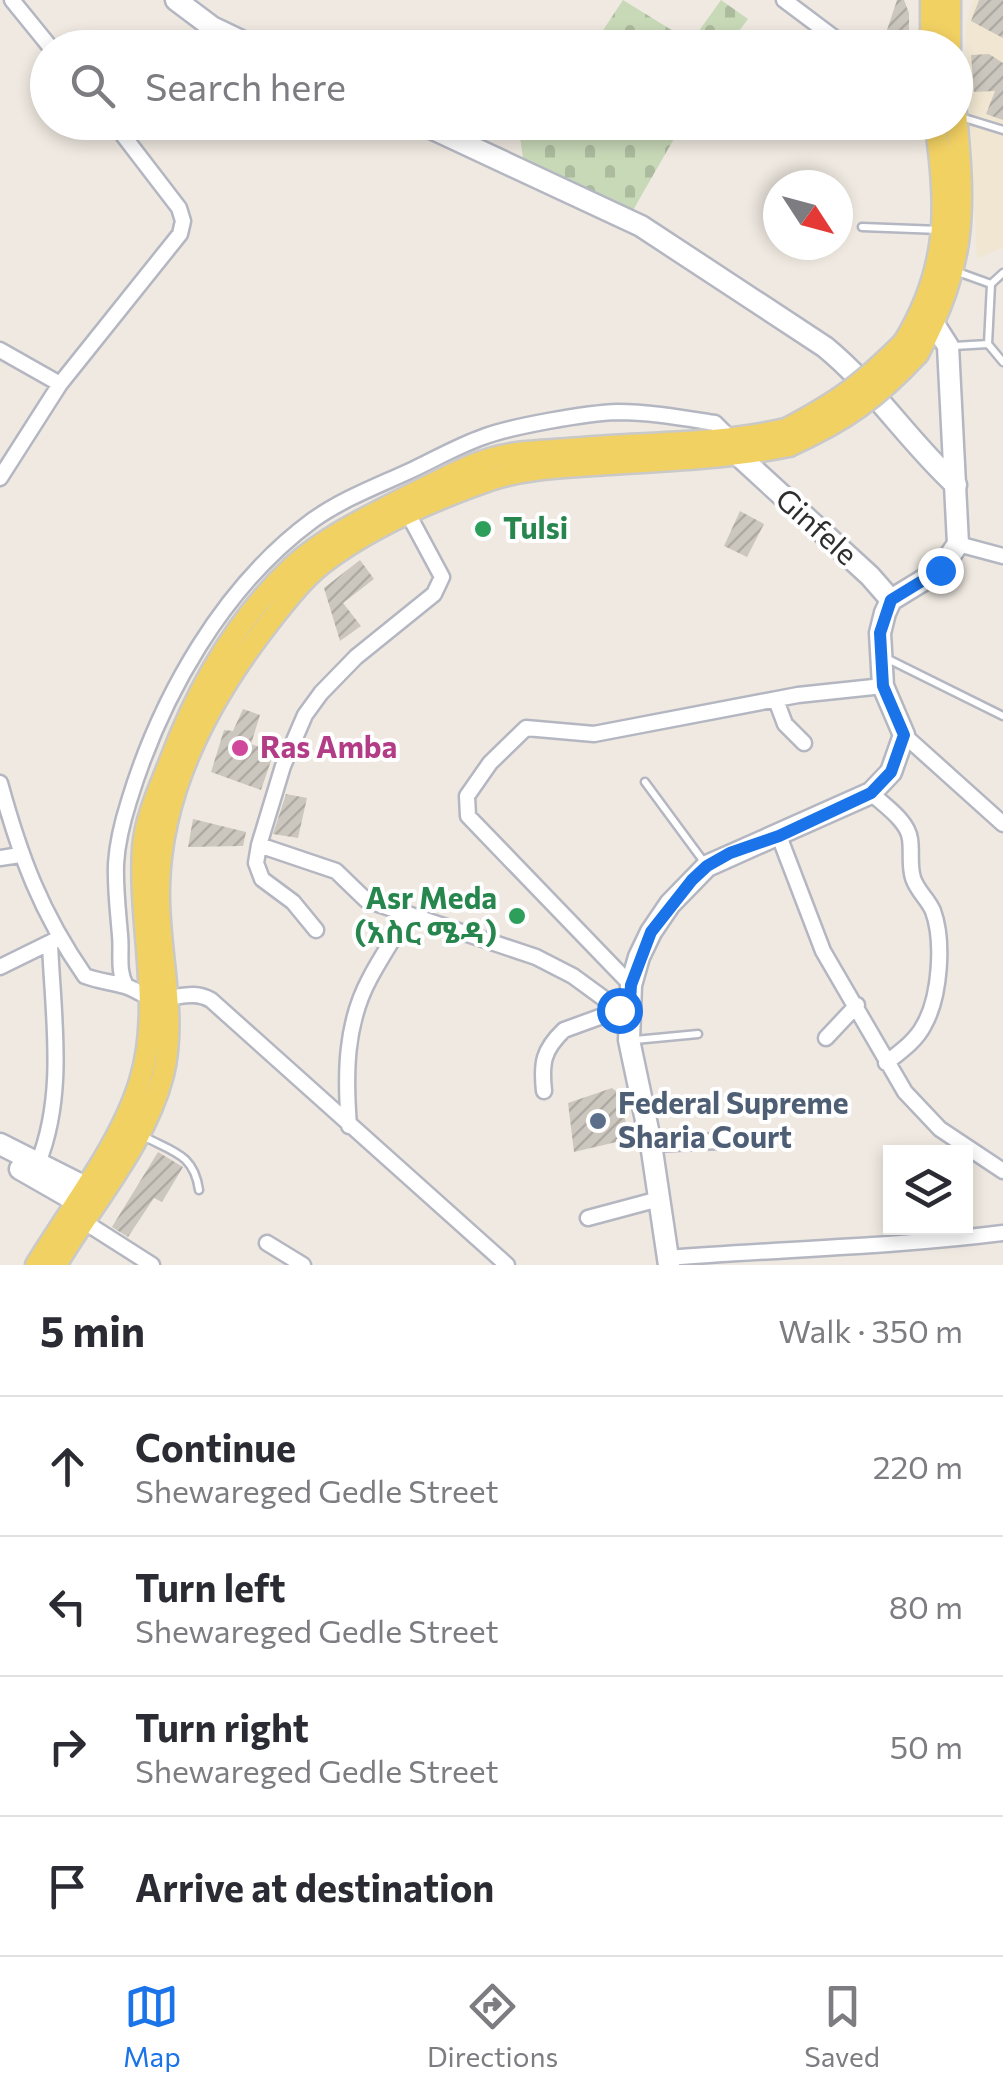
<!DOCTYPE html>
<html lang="en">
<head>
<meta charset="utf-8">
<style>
  body { margin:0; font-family:Commissioner,"Noto Sans Ethiopic",sans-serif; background:#f7f7f7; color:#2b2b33 }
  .controls { position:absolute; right:30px; bottom:30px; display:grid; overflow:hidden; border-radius:0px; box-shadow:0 5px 15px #0003 }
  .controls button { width:90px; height:90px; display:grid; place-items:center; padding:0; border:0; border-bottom:2px solid #e1e1e2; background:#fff; color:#2b2b33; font:50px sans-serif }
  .compass { position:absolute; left:763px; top:170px; width:90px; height:90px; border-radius:50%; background:#fff; box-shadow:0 5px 15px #0003; rotate:126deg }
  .stop { position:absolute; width:30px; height:30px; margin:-22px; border:8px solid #1a73e8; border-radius:50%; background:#fff }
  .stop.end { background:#1a73e8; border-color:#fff; box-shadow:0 2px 10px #0008 }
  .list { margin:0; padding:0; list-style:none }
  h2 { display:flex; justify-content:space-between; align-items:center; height:130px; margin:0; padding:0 40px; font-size:42px }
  h2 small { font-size:32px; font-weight:400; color:#7c7c81 }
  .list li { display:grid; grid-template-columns:65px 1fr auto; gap:30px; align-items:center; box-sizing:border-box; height:140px; padding:0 40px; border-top:2px solid #e1e1e2 }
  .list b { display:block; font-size:38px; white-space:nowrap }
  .list p { margin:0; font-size:32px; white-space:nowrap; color:#7c7c81 }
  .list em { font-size:32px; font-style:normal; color:#7c7c81 }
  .icon { flex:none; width:55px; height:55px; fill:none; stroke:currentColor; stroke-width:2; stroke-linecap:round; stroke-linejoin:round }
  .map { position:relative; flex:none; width:1003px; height:1265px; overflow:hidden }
  .search { position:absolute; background:#fff; box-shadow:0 5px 15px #0003; left:30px; right:30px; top:30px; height:110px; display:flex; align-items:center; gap:25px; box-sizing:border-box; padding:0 35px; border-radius:55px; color:#7c7c81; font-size:38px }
  .sheet { height:690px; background:#fff }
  nav { display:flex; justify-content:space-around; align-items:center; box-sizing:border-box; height:140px; border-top:2px solid #e1e1e2; background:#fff; font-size:28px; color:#7c7c81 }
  nav a { display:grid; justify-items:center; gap:5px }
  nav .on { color:#1a73e8 }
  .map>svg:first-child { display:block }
  .education { fill:#f0e6d1 }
  .cemetery { fill:url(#cemetery-stones) }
  .building { fill:url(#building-hatch) }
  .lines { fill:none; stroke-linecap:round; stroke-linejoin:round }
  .lane-casing { stroke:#b4b7c1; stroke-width:11 }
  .street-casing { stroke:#b4b7c1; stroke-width:19 }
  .secondary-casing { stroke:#b4b7c1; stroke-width:25 }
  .primary-casing { stroke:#c9c9c9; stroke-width:25 }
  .lane { stroke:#fff; stroke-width:6 }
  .street { stroke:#fff; stroke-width:14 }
  .secondary { stroke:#fff; stroke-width:20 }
  .primary { stroke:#f2d163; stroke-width:20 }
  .primary-bridge-casing { stroke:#c9c9c9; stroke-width:25; stroke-linecap:butt }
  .primary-bridge { stroke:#f2d163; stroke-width:20 }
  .route { stroke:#1a73e8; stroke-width:12 }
  .leisure-dot { fill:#2e9e5b; stroke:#fff; stroke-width:4 }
  .hotel-dot { fill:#d1479c; stroke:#fff; stroke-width:4 }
  .service-dot { fill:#5c6f8a; stroke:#fff; stroke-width:4 }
  .labels { text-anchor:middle; stroke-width:8; stroke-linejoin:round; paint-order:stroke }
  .street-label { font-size:30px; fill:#2e2e2e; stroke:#fff }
  .leisure-label { font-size:30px; font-weight:bold; fill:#27864d; stroke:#fff; text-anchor:start }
  .hotel-label { font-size:30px; font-weight:bold; fill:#b23c85; stroke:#fff; text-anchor:start }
  .service-label { font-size:30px; font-weight:bold; fill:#4e5e75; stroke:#fff; text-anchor:start }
</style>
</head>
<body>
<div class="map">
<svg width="1003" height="1265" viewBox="0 0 1003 1265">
  <defs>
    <pattern id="cemetery-stones" width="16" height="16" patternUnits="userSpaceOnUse" patternTransform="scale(2.5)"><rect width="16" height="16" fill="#c8d9b8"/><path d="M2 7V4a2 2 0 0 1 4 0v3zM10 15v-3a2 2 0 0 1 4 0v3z" fill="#acbb9e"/></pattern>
    <pattern id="building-hatch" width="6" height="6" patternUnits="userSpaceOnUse" patternTransform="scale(2.5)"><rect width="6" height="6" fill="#cbc7bf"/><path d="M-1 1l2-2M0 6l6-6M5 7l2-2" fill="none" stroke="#afaba4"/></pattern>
  </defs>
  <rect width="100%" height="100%" fill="#efe9e1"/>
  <path class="education" d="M973 0H1003V247L977 259 966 27Z"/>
  <path class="cemetery" d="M623 0 691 42 721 0 748 19 727 47H592Z
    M518 123H683L632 212 523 158Z"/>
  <path class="building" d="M897 0H904L909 13V48H881Z
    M979 0H1003V38L971 21Z
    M989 54 1003 63V120L986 114 995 91 974 92 971 55Z
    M740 511 764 524 747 557 724 546Z
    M360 560 374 579 343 603 361 626 340 641 324 588Z
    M243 709 260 715 251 744 274 752 261 790 211 772 224 730 233 731Z
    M286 794 307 798 298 838 273 834Z
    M193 819 246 832 243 846 188 847Z
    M612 1088 620 1094 629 1139 574 1152 568 1103Z
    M158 1152 183 1167 162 1202 154 1198 128 1237 112 1227Z"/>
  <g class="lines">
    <defs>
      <path id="lane" d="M961 117 1003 130
        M862 227 940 230
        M955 271 991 284
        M1003 273 991 284 988 344 1003 362
        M954 346 988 344
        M888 659 1003 716
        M645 782 704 862
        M635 1040 698 1034
        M143 1136C173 1152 194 1154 199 1190"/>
      <path id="street" d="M12 0 51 48
        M784 0 848 48
        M0 350 60 384
        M0 478 60 384 180 234 183 221 179 208 113 122
        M958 544 1003 556
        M776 700 785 724 804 743
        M904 735 1003 824
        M0 783C20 856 41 913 85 976 98 981 111 982 125 986 136 989 143 997 155 998 175 1000 192 989 211 1000L507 1265
        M871 793C884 805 908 821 910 839 912 853 909 865 913 878 917 891 928 899 933 911 944 941 940 997 924 1025 916 1041 900 1052 886 1063
        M779 836 823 951 905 1092 940 1129 1003 1171
        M259 845 336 871 366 900 536 957 573 976 629 1017
        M0 858 20 855
        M316 930 293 902 262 879 256 863 259 845 283 766 305 715 321 693 356 657 434 594 442 577 406 510
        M0 967 53 941
        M631 985 468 816 467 796 490 763 526 728 594 734 798 695 883 686
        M126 986C117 970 122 953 120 935 115 877 111 858 129 801 161 696 223 586 313 520 344 498 380 485 414 469 437 458 460 445 483 437 512 426 587 413 618 412 650 412 683 418 715 423L731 439
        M826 1038 857 1005
        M544 1091C541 1063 543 1050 564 1030L619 1010
        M349 1126C345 1075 345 1024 370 978 381 957 395 937 406 916
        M651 1144 742 1140
        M38 1163C66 1094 53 1017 50 944
        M588 1218 659 1199
        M83 1221 152 1265
        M267 1243 303 1265
        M668 1258C780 1249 892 1247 1003 1233"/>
      <path id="secondary" d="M176 0 212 27 256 48
        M418 122 641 226 825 347C874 387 909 442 956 485
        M733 444 739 456 870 576 891 600
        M0 1144 99 1194
        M20 1169 90 1209
        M669 1265 651 1144 629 1040 631 985 639 957 651 932 670 904 707 866 871 793 891 772 904 735 883 686 880 633 885 613 891 600 940 570 958 544 948 346 934 324"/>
      <path id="primary" d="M950 0V48
        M931 48V0
        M904 342C949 268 948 206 935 122
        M918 354C967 262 965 214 956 113
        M36 1265C70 1209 121 1144 140 1081 163 1006 138 925 143 848 145 819 159 789 170 761 197 689 237 618 294 565 325 537 367 517 404 498 433 484 461 467 493 458 517 451 544 451 568 449 641 442 715 445 786 429
        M56 1265C92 1204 145 1145 163 1075 178 1013 157 949 159 887 161 788 212 695 271 620 287 600 302 580 322 564 370 527 433 500 490 480 529 467 569 467 609 464 670 460 730 458 789 446"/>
    </defs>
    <use href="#lane" class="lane-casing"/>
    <use href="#street" class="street-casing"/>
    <use href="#secondary" class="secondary-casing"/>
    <use href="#primary" class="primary-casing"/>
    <use href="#lane" class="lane"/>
    <use href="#street" class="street"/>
    <use href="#secondary" class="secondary"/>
    <use href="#primary" class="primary"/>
    <defs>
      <path id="primary-bridge" d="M786 429C839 401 862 384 904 342
        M789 446C845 421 877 398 918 354"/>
    </defs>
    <use href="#primary-bridge" class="primary-bridge-casing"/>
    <use href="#primary-bridge" class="primary-bridge"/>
  </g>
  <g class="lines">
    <path class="route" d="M619 1010 629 1017 631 985 651 932 692 880 707 866 730 853 779 836 871 793 891 772 904 735 883 686 880 633 891 600 940 570"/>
  </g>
  <g class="leisure-dot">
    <circle cx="483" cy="529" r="10"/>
    <circle cx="517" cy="916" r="10"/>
  </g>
  <circle class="hotel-dot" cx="240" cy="748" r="10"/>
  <circle class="service-dot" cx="598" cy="1121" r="10"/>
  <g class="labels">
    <g class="street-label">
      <text transform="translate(816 527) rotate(42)" y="10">Ginfele</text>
    </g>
    <g class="leisure-label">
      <text x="503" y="539">Tulsi</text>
      <text x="497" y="909" text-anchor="end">Asr Meda<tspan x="497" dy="34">(አስር ሜዳ)</tspan></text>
    </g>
    <g class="hotel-label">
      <text x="260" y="758">Ras Amba</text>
    </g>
    <g class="service-label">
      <text x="618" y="1114">Federal Supreme<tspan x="618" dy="34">Sharia Court</tspan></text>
    </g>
  </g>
</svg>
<div class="controls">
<button><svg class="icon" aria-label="layers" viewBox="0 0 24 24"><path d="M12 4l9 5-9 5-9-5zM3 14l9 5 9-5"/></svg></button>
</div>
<svg class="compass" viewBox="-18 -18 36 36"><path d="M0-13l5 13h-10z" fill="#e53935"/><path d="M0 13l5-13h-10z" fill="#7c7c81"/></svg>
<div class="stop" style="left:619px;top:1010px"></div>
<div class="stop end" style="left:940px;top:570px"></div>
<div class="search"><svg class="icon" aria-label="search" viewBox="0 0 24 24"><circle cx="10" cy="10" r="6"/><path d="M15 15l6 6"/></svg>Search here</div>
</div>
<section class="sheet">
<h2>5 min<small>Walk · 350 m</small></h2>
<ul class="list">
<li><svg class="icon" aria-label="ahead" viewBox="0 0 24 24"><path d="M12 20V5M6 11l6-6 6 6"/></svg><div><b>Continue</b><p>Shewareged Gedle Street</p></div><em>220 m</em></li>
<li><svg class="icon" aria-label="left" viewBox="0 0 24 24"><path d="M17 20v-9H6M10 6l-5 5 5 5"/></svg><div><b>Turn left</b><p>Shewareged Gedle Street</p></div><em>80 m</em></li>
<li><svg class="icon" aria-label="right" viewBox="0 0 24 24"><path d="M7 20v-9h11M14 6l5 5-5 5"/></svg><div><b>Turn right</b><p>Shewareged Gedle Street</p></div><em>50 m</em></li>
<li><svg class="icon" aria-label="arrive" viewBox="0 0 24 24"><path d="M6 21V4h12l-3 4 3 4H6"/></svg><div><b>Arrive at destination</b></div></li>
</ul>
</section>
<nav>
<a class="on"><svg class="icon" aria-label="map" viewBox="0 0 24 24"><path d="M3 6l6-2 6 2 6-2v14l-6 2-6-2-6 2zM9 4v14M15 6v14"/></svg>Map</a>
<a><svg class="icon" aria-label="directions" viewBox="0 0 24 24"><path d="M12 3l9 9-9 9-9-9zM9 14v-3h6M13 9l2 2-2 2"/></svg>Directions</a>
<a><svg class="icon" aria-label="saved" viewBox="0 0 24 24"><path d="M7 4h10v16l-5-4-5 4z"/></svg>Saved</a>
</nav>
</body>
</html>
